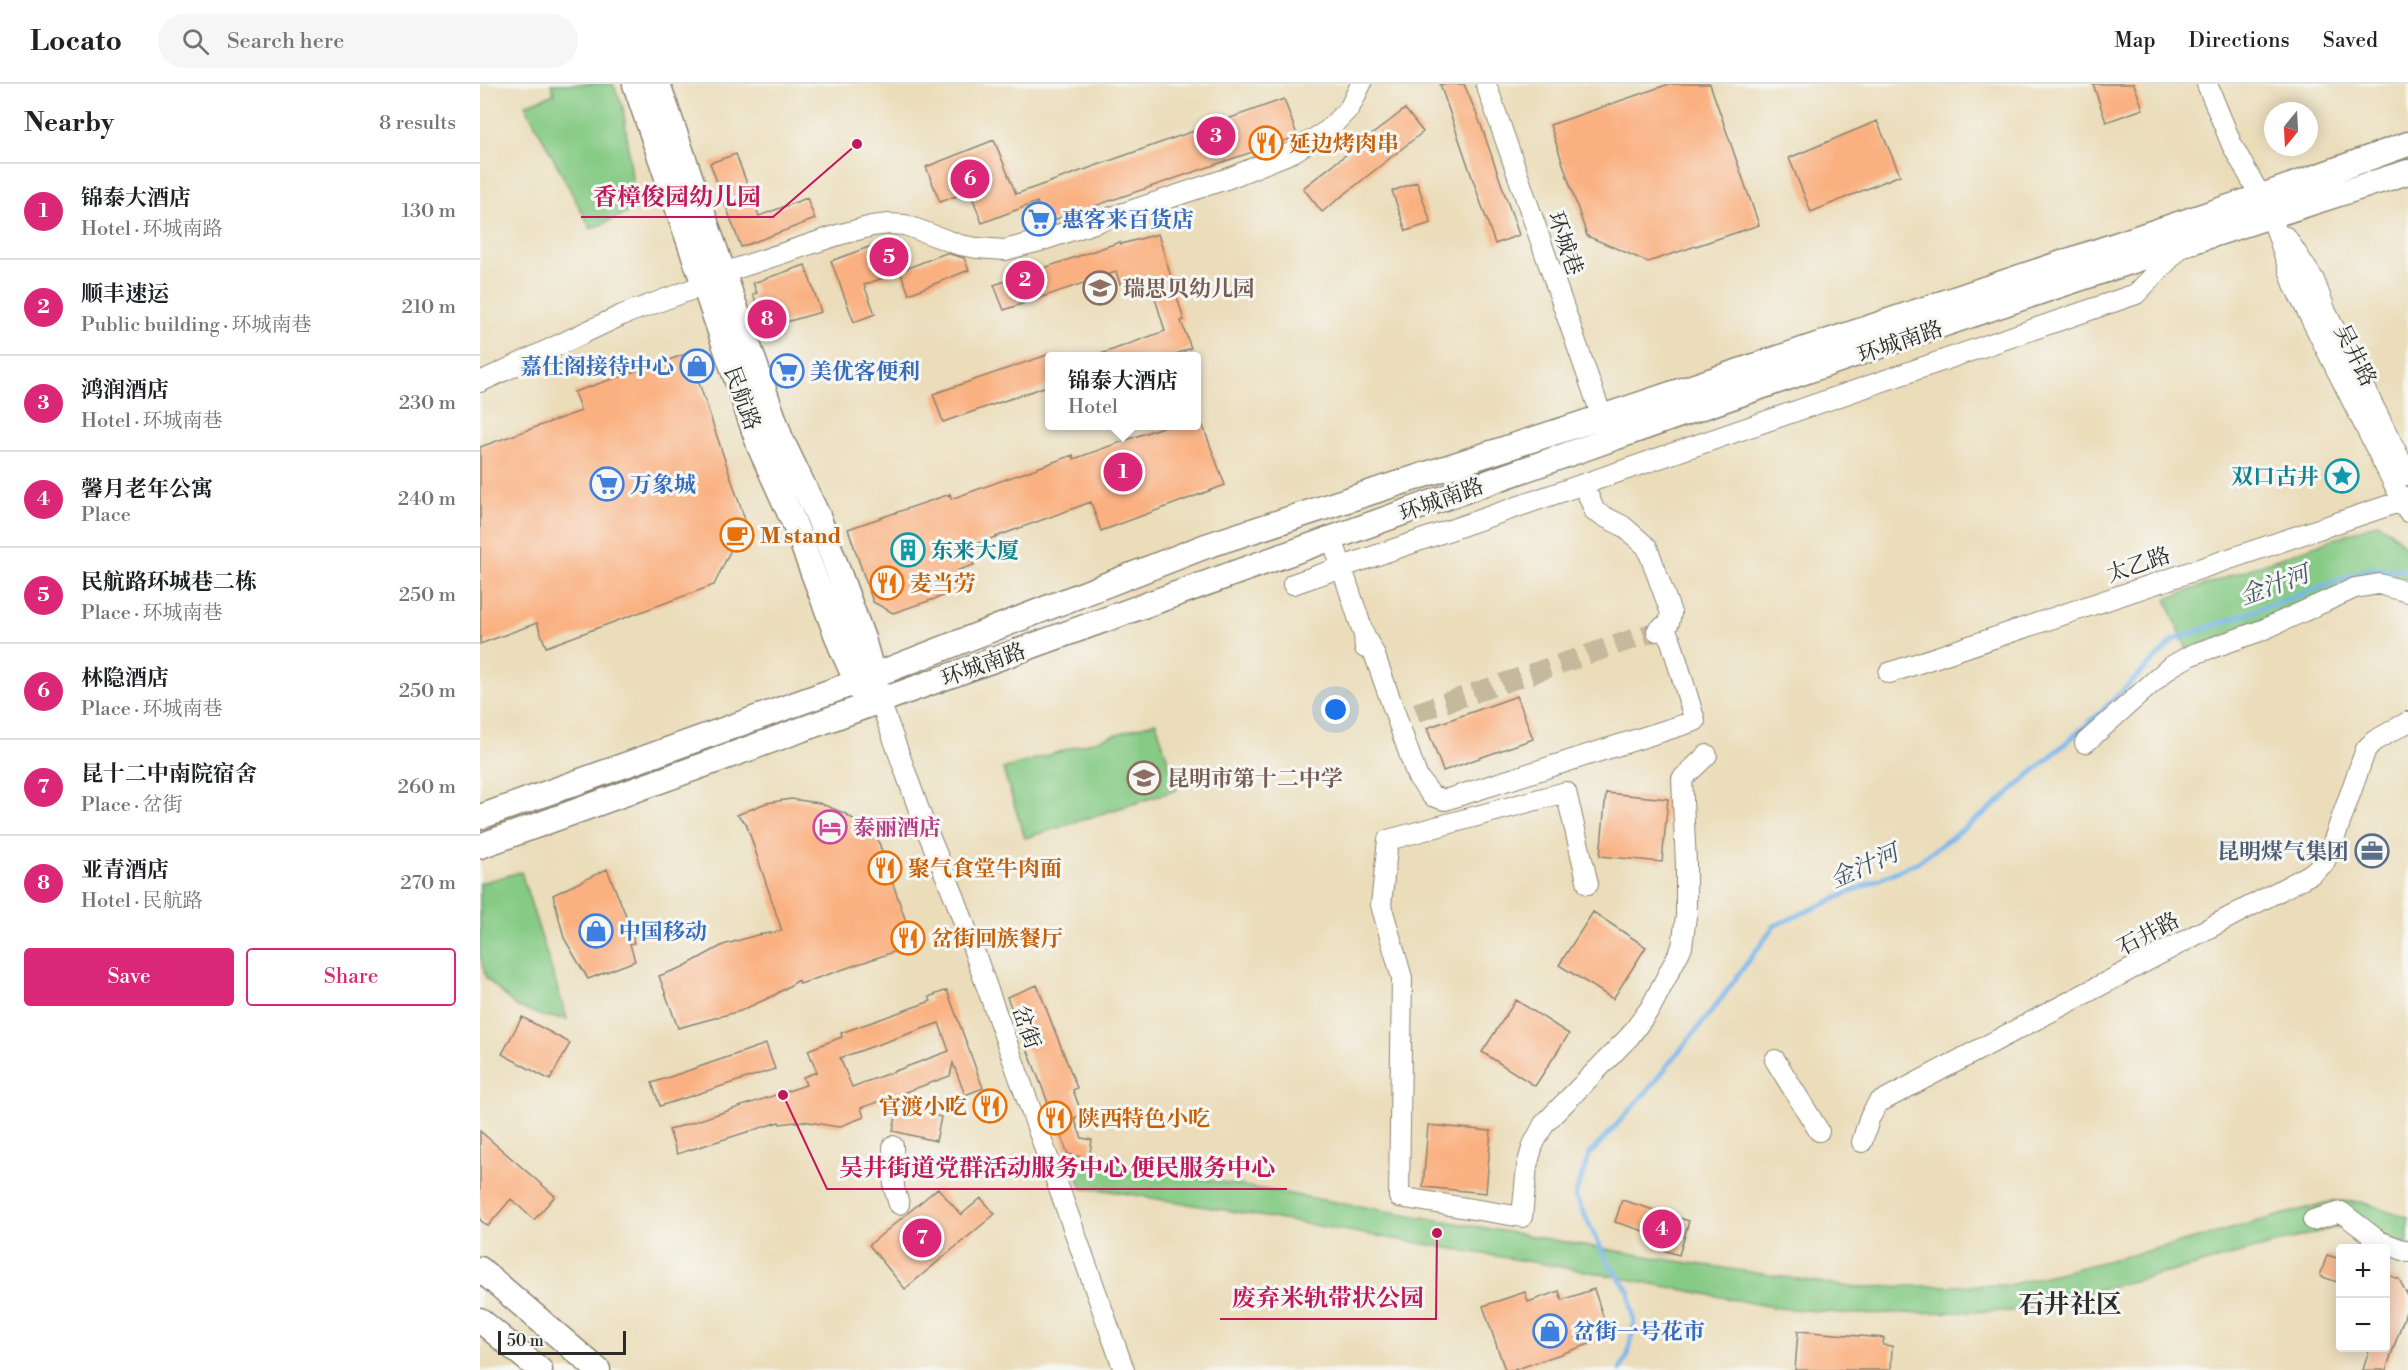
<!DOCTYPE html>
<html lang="en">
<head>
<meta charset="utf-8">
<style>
  body { margin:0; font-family:"Libre Bodoni","Noto Serif SC",serif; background:#f6f6f6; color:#202124 }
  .controls { position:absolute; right:18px; bottom:18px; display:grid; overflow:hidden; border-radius:6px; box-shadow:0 3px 15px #0003 }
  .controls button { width:54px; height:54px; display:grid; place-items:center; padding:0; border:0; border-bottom:2px solid #e0e0e0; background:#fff; color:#202124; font:30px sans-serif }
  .compass { position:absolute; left:1784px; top:18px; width:54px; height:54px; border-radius:50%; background:#fff; box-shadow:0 3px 15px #0003; rotate:198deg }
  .scale { position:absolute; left:18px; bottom:15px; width:128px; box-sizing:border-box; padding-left:6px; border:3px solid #2b2b2b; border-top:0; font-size:16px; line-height:21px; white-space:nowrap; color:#2b2b2b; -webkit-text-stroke:4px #f6f6f2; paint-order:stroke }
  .you { position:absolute; left:856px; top:626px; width:21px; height:21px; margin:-15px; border:4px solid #fff; border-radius:50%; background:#1a73e8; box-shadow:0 0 0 9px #1a73e833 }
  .badge { display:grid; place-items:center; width:39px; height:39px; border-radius:50%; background:#db2777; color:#fff; font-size:20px; font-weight:700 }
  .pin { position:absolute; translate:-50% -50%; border:3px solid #fff; box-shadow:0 2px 6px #0006 }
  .popup { position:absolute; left:565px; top:268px; width:156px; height:78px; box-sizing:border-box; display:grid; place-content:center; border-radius:6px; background:#fff; filter:drop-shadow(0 2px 4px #0005); font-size:20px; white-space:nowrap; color:#757577 }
  .popup b { font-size:22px; color:#202124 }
  .popup::after { content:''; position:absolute; left:50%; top:100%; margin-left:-12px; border:12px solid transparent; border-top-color:#fff }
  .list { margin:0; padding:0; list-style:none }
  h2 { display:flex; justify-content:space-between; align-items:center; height:78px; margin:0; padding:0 24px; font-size:26px }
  h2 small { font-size:20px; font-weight:400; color:#757577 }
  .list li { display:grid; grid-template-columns:39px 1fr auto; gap:18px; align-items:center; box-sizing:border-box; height:96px; padding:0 24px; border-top:2px solid #e0e0e0 }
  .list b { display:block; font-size:22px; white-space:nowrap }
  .list p { margin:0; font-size:20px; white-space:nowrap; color:#757577 }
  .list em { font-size:20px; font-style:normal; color:#757577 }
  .actions { display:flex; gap:12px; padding:18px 24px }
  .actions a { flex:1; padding:14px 0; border:2px solid #db2777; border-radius:6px; text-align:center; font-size:21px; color:#db2777 }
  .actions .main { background:#db2777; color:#fff }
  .icon { flex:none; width:33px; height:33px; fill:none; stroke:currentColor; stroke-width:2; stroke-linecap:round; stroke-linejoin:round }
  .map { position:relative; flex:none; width:1928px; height:1286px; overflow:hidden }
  header { display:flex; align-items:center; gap:36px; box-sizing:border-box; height:84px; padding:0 30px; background:#fff; border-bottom:2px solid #e0e0e0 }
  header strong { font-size:28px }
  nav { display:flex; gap:33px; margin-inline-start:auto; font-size:21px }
  .search { width:420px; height:54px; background:#f6f6f6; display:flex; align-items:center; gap:15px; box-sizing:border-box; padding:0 21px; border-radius:33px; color:#757577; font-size:22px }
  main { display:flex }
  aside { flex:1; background:#fff }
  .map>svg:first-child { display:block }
  .green { fill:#86cb85; stroke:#587b58; stroke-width:1.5 }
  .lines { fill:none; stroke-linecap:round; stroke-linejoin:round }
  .stream { stroke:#78b6eb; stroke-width:5 }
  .building { fill:#fab080; fill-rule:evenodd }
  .minor-tunnel { stroke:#c5b99d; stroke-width:20; stroke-dasharray:20 10; stroke-linecap:butt }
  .minor-casing { stroke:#8b8472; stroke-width:22 }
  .major-casing { stroke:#8b8472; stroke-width:27 }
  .minor { stroke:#fff; stroke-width:20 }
  .major { stroke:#fff; stroke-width:24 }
  .labels { text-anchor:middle; stroke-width:6; stroke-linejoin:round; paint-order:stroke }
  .food-label { font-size:22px; font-weight:bold; fill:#c56008; stroke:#f6f6f2; text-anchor:start }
  .shop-label { font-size:22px; font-weight:bold; fill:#366cbe; stroke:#f6f6f2; text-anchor:start }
  .street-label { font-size:22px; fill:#2b2b2b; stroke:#f6f6f2 }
  .education-label { font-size:22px; font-weight:bold; fill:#785e54; stroke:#f6f6f2; text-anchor:start }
  .culture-label { font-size:22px; font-weight:bold; fill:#0d838f; stroke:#f6f6f2; text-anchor:end }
  .hotel-label { font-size:22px; font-weight:bold; fill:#b23c85; stroke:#f6f6f2; text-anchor:start }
  .service-label { font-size:22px; font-weight:bold; fill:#4e5e75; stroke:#f6f6f2; text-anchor:end }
  .water-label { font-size:24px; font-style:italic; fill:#425565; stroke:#f6f6f2 }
  .quarter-label { font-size:26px; font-weight:bold; fill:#2b2b2b; stroke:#f6f6f2 }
  .leader { fill:none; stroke:#c2185b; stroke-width:2 }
  .callout-dot { fill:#c2185b; stroke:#f6f6f2; stroke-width:2 }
  .callout-label { font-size:24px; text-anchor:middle; font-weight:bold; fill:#c2185b; stroke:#f6f6f2; stroke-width:6; stroke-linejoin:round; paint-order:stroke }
</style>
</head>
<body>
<header>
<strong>Locato</strong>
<div class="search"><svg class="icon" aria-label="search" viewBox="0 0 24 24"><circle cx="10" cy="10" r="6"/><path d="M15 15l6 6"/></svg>Search here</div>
<nav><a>Map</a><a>Directions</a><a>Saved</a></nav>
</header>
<main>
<aside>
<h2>Nearby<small>8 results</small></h2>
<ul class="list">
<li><span class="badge">1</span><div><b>锦泰大酒店</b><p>Hotel · 环城南路</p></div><em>130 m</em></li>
<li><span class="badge">2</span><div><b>顺丰速运</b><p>Public building · 环城南巷</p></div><em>210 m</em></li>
<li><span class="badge">3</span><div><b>鸿润酒店</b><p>Hotel · 环城南巷</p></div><em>230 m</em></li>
<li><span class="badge">4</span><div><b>馨月老年公寓</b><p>Place</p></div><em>240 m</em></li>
<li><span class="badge">5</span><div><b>民航路环城巷二栋</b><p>Place · 环城南巷</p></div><em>250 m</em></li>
<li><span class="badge">6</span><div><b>林隐酒店</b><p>Place · 环城南巷</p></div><em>250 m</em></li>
<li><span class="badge">7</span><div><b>昆十二中南院宿舍</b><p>Place · 岔街</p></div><em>260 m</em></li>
<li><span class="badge">8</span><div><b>亚青酒店</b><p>Hotel · 民航路</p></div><em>270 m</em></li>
</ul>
<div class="actions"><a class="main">Save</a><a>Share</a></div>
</aside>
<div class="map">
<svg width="1928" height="1286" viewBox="0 0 1928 1286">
  <rect width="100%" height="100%" fill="#f6f6f2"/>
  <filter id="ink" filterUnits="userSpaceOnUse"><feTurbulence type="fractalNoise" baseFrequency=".0167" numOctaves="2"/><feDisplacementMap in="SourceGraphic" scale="12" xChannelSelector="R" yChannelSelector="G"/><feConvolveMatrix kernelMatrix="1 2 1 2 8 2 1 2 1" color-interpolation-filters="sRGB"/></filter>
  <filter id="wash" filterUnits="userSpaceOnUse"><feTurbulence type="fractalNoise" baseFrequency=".008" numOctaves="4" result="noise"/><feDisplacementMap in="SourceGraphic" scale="24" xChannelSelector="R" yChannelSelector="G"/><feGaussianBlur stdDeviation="1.35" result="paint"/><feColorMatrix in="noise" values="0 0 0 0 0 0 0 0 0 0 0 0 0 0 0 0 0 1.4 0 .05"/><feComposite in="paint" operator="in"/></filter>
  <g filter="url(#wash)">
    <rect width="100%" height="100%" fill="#ebddba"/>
    <path class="green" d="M71 0H133L143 23 156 125 111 145 45 21 74 10Z
      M1898 439C1909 446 1925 457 1928 471 1928 478 1928 488 1928 496L1890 491 1778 541 1707 565 1686 515Z
      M676 638 697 706 545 754 523 685Z
      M41 788 87 935 62 932 36 922 6 894 0 872V799Z
      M608 1075 1183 1175 1371 1203 1529 1201 1699 1159 1853 1117 1881 1118 1928 1133V1160L1877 1144 1856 1143 1706 1184 1532 1227 1372 1230 1298 1224 1111 1188 625 1106 602 1105 592 1077Z"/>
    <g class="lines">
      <path class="stream" d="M1140 1286 1148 1271 1154 1240 1149 1207 1128 1178 1095 1112 1109 1071 1167 1007 1235 923 1294 842 1438 778 1513 723 1620 629 1694 556 1890 485 1926 486"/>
    </g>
    <g id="blocks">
      <path class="building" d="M960 0H984L1001 41 1039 151 1015 160Z
        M1189 0H1230L1279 141 1168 178 1107 152 1070 41Z
        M1613 0H1654L1663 25 1626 38Z
        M804 15 817 51 810 55 565 139 557 118 502 139 490 107 460 118 446 83 514 56 536 110Z
        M925 25 943 48 842 128 823 104Z
        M1397 37 1420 91 1331 128 1309 74Z
        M256 70 279 132 327 114 335 135 261 163 230 79Z
        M937 98 951 139 926 147 912 107Z
        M678 150 704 236 701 237 711 264 689 273H618V271L685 247 668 191 640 200 636 188 524 226 514 201 640 158 641 160Z
        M413 154 426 185 384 201 395 230 374 238 351 177Z
        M466 169 484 174 489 186 429 210 420 187Z
        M325 181 341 228 285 244 273 210 277 209 273 199Z
        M209 269 265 436 234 501 66 563 57 539 0 560V363L101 327 94 308Z
        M570 270V301L463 338 453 310Z
        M685 342H723L745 401 621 447 611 418 488 463 494 481 478 486 484 505 413 529 393 518 368 445 470 410 471 415 593 371 594 375Z
        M1037 612 1053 655 963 687 947 644Z
        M1126 709 1188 715 1182 778 1120 772Z
        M311 715 339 719 364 729 381 740 398 756 434 861 320 900 319 896 293 912 260 927 198 944 179 892 203 883 243 861 277 851 302 847 266 739 257 731 286 719Z
        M127 785 149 839 154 859 150 860 155 877 108 895 84 854 73 811Z
        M1113 828 1166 863 1133 915 1079 881Z
        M557 901 597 1004 593 1006 602 1030 594 1034 602 1054 612 1056 609 1075 588 1070 527 913Z
        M467 906 503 1004 485 1011 473 979 470 992 381 1024 384 1033 358 1043 323 1037 300 1040 299 1038 197 1070 189 1046 326 1001 323 993 337 988 328 966 362 953 361 949 451 917 449 913ZM459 939 469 967 372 1003 360 974Z
        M1036 916 1089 950 1055 1002 1002 968Z
        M42 933 90 959 70 996 22 970Z
        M286 960 295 985 180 1022 172 999Z
        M418 1023 461 1033 456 1057 413 1047Z
        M948 1041 1011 1047 1006 1109 943 1103Z
        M0 1047 75 1112 54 1136 31 1115 8 1142 0 1136Z
        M458 1104 481 1131 501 1114 515 1130 425 1205 389 1161Z
        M1142 1116 1209 1137 1199 1171 1176 1164 1180 1152 1135 1138Z
        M1847 1171 1860 1175V1199L1840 1192Z
        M1905 1190 1919 1195 1928 1212V1222L1906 1286H1883L1890 1263H1905Z
        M1114 1205 1130 1253 1034 1286H1025L1003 1222 1045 1208 1048 1218 1079 1207 1082 1216Z
        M1318 1247 1404 1254 1403 1261 1412 1262 1411 1286H1315Z"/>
    </g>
  </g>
  <g filter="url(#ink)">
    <use href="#blocks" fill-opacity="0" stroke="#8b8472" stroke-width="1.5"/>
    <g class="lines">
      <path class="minor-tunnel" d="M908 638 1177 547"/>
      <defs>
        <path id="minor" d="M1006 0 1122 333
          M1727 0 1752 61 1791 131 1815 203 1928 428
          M1806 153 1834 196 1846 228 1928 391
          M243 189 358 151 392 142 409 140 425 141 480 161 497 164 525 166 560 157 749 94 813 68 848 46 870 23 881 0
          M0 298 142 231 224 201
          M1104 401 1115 428 1143 442 1167 463 1191 529 1189 539 1177 547
          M852 454 884 551 885 564
          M813 500 1656 210 1703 161
          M884 551 894 569 937 692 952 712 965 716 1215 637 1191 557 1184 544
          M1409 589 1922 417
          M400 617 443 737 475 814 644 1286
          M1605 659 1690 583 1711 571 1780 547 1875 504 1899 500 1928 508
          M1108 800 1086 708 908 756 901 821 922 894 919 1113 1042 1133 1047 1082 1053 1061 1064 1040 1150 952 1171 923 1202 863 1206 832V780L1202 695 1227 671
          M1295 976 1339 1047
          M1382 1058 1389 1035 1398 1019 1831 790 1844 779 1851 764 1886 665 1894 657 1928 638
          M413 1062 414 1104 419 1120
          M1833 1136 1861 1128 1899 1157 1928 1168"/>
        <path id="major" d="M155 0 280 364 315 441 361 563 383 612
          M178 0 301 355 338 432 383 555 397 606
          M0 733 377 598 726 462 1122 333 1782 112 1928 60
          M0 762C640 531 1279 293 1928 88
          M0 1185 118 1286
          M0 1236 60 1286"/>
      </defs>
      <use href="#minor" class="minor-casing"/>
      <use href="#major" class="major-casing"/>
      <use href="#minor" class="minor"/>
      <use href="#major" class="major"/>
    </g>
  </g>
  <defs>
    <symbol id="restaurant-ring" viewBox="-11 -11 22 22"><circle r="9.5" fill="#f6f6f2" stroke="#e8710a" stroke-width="1.5"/><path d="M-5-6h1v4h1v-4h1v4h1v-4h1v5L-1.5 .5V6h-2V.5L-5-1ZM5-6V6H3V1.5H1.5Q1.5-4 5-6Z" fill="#e8710a"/></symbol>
    <symbol id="supermarket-ring" viewBox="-11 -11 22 22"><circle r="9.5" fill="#f6f6f2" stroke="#3f7fe0" stroke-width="1.5"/><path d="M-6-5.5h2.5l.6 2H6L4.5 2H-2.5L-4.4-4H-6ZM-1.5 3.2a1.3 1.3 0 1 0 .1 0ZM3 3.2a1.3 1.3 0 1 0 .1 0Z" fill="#3f7fe0"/></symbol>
    <symbol id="school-ring" viewBox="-11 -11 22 22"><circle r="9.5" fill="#f6f6f2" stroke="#8d6e63" stroke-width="1.5"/><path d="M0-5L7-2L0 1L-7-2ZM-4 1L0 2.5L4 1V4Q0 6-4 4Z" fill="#8d6e63"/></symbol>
    <symbol id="shop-ring" viewBox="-11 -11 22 22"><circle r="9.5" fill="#f6f6f2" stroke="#3f7fe0" stroke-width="1.5"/><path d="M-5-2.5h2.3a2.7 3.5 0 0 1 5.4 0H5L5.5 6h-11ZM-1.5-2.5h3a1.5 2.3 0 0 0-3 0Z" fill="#3f7fe0"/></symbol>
    <symbol id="sight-ring" viewBox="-11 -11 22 22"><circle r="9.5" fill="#f6f6f2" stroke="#0f9aa8" stroke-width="1.5"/><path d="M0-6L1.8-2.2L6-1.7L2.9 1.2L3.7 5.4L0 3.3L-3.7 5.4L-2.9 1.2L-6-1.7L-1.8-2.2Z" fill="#0f9aa8"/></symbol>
    <symbol id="cafe-ring" viewBox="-11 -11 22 22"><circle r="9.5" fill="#f6f6f2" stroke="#e8710a" stroke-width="1.5"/><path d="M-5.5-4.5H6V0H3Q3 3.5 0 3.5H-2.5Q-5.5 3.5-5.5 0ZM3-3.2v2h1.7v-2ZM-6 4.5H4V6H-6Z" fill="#e8710a"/></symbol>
    <symbol id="building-ring" viewBox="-11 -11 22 22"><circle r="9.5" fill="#f6f6f2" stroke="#0f9aa8" stroke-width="1.5"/><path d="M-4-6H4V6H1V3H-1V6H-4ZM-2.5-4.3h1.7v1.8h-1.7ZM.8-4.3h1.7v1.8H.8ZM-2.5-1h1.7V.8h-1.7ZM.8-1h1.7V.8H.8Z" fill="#0f9aa8"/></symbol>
    <symbol id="hotel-ring" viewBox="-11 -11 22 22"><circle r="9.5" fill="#f6f6f2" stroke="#d1479c" stroke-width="1.5"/><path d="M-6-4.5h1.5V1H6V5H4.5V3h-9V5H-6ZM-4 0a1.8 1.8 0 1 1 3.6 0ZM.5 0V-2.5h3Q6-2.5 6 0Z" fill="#d1479c"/></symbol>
    <symbol id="office-ring" viewBox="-11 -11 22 22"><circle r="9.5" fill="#f6f6f2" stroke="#5c6f8a" stroke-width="1.5"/><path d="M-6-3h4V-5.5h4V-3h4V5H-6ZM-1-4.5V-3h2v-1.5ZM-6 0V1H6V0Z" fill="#5c6f8a"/></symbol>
  </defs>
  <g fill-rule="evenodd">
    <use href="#restaurant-ring" x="767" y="40" width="38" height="38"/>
    <use href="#supermarket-ring" x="540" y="116" width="38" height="38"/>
    <use href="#school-ring" x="601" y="185" width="38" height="38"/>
    <use href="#shop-ring" x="198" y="263" width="38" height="38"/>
    <use href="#supermarket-ring" x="288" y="268" width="38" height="38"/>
    <use href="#sight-ring" x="1843" y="373" width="38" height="38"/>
    <use href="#supermarket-ring" x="108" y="381" width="38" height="38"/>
    <use href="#cafe-ring" x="238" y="432" width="38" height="38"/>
    <use href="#building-ring" x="409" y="447" width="38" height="38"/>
    <use href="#restaurant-ring" x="388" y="480" width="38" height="38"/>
    <use href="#school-ring" x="645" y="675" width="38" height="38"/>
    <use href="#hotel-ring" x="331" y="724" width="38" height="38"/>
    <use href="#office-ring" x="1873" y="748" width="38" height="38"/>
    <use href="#restaurant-ring" x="386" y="765" width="38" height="38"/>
    <use href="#shop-ring" x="97" y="828" width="38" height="38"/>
    <use href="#restaurant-ring" x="409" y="835" width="38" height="38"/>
    <use href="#restaurant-ring" x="491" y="1003" width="38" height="38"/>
    <use href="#restaurant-ring" x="556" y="1015" width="38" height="38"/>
    <use href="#shop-ring" x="1051" y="1228" width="38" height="38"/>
  </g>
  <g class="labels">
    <g class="food-label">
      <text x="809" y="67">延边烤肉串</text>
      <text x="280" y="459">M stand</text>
      <text x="430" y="507">麦当劳</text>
      <text x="428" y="792">聚气食堂牛肉面</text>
      <text x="451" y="862">岔街回族餐厅</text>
      <text x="487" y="1030" text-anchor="end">官渡小吃</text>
      <text x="598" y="1042">陕西特色小吃</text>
    </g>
    <g class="shop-label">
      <text x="582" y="143">惠客来百货店</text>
      <text x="194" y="290" text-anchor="end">嘉仕阁接待中心</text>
      <text x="330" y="295">美优客便利</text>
      <text x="150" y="408">万象城</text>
      <text x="139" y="855">中国移动</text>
      <text x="1093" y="1255">岔街一号花市</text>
    </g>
    <g class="street-label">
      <text transform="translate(1086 159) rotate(71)" y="8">环城巷</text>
      <text transform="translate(1420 257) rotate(-19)" y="8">环城南路</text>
      <text transform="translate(1876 271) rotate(63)" y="8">吴井路</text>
      <text transform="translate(263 314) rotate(70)" y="8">民航路</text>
      <text transform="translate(961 415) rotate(-20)" y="8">环城南路</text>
      <text transform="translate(1658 480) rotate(-19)" y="8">太乙路</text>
      <text transform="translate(503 580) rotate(-20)" y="8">环城南路</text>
      <text transform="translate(1668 849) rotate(-28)" y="8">石井路</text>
      <text transform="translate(547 943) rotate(70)" y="8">岔街</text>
    </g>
    <g class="education-label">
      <text x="643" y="212">瑞思贝幼儿园</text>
      <text x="687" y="702">昆明市第十二中学</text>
    </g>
    <g class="culture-label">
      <text x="1839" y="400">双口古井</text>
      <text x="451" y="474" text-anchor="start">东来大厦</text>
    </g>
    <g class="hotel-label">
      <text x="373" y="751">泰丽酒店</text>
    </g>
    <g class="service-label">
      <text x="1869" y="775">昆明煤气集团</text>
    </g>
    <g class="water-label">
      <text transform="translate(1794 501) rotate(-20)" y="8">金汁河</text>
      <text transform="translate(1384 782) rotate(-24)" y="8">金汁河</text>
    </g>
    <g class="quarter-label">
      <text x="1590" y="1229">石井社区</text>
    </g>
  </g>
  <path class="leader" d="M377 60L293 133H101M303 1011L347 1105H807M957 1149L956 1235H740"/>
  <g class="callout-dot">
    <circle cx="377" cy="60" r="6"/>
    <circle cx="303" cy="1011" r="6"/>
    <circle cx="957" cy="1149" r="6"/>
  </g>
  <g class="callout-label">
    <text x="197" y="121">香樟俊园幼儿园</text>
    <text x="577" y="1092">吴井街道党群活动服务中心 便民服务中心</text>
    <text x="848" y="1222">废弃米轨带状公园</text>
  </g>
</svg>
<div class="controls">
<button>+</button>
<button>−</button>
</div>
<svg class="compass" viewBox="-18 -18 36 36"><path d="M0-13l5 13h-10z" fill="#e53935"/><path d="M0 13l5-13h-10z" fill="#757577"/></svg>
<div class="scale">50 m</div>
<div class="you"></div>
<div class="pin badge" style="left:643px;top:388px">1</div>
<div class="popup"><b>锦泰大酒店</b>Hotel</div>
<div class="pin badge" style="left:545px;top:196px">2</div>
<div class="pin badge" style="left:736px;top:52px">3</div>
<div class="pin badge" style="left:1182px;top:1145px">4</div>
<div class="pin badge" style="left:409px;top:173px">5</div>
<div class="pin badge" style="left:490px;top:95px">6</div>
<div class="pin badge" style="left:442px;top:1154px">7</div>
<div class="pin badge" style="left:287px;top:235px">8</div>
</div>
</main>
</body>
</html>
